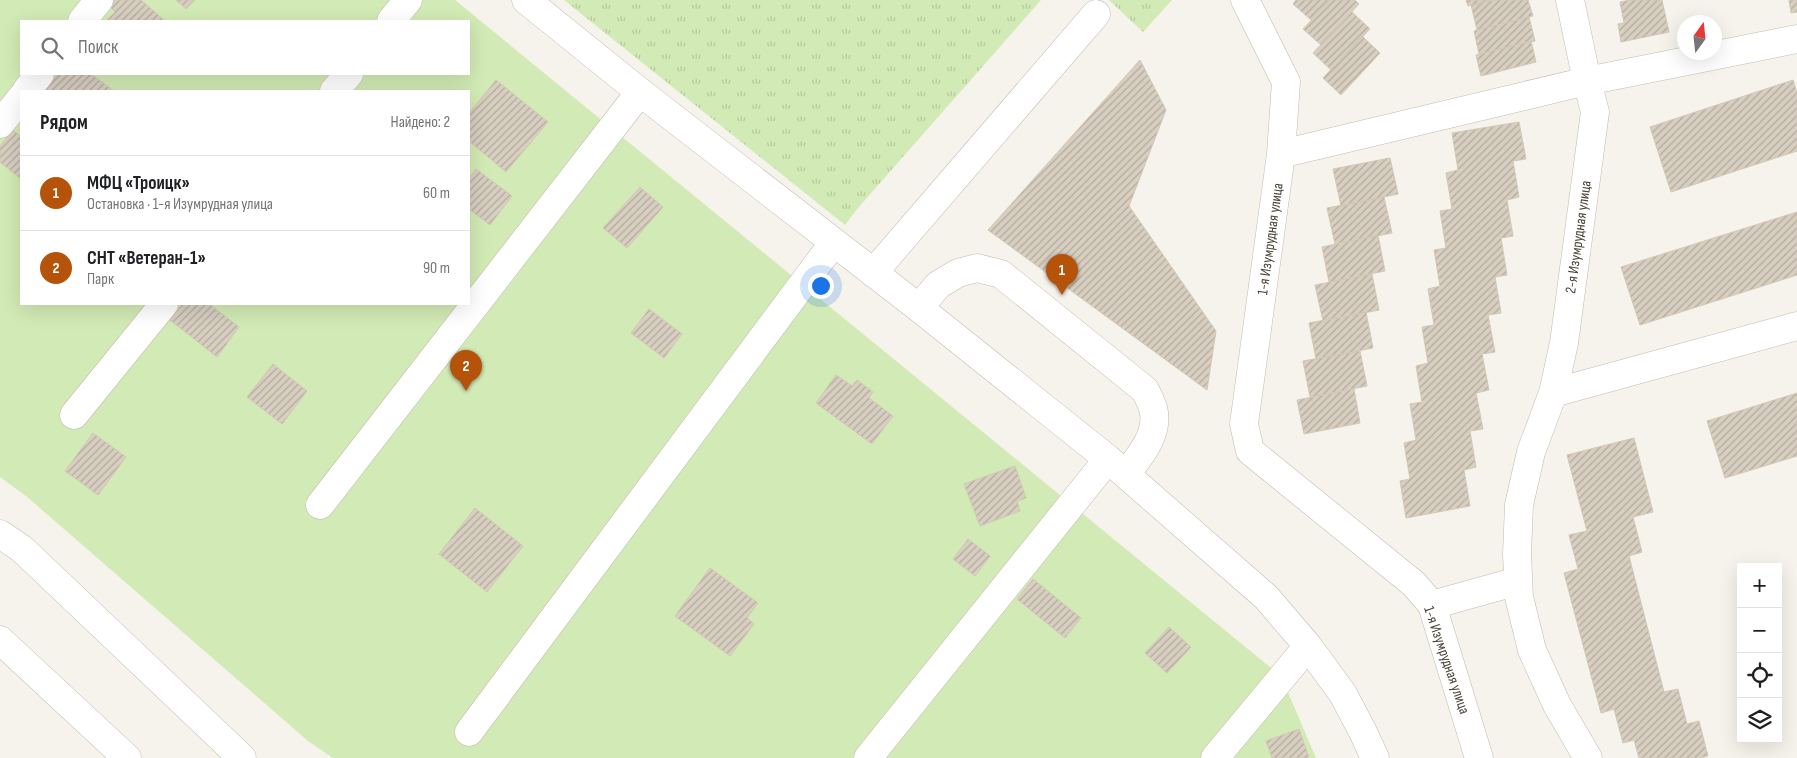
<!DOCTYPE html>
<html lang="ru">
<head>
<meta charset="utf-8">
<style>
  body { margin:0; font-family:"Sofia Sans Condensed",sans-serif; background:#f6f6f6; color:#202124 }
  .controls { position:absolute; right:15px; bottom:15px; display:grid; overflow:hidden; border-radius:0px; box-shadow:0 5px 20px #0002 }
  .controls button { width:45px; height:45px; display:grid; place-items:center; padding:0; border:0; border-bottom:1px solid #e0e0e0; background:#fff; color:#202124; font:25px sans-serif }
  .compass { position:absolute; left:1677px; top:15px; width:45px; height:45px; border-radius:50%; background:#fff; box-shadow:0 5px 20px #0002; rotate:15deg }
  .you { position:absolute; left:820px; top:285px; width:18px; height:18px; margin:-12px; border:4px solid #fff; border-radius:50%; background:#1a73e8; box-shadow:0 0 0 8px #1a73e833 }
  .badge { display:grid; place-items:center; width:32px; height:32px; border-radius:50%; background:#b45309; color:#fff; font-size:16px; font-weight:700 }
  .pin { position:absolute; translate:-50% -41px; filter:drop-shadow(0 1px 2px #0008) }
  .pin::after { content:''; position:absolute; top:26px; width:18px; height:15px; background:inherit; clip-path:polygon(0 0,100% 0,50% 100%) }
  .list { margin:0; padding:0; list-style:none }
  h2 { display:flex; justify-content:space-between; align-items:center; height:65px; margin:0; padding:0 20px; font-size:21px }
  h2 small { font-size:16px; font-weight:400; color:#757577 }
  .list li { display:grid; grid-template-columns:32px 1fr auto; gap:15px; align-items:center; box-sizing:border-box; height:75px; padding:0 20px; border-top:1px solid #e0e0e0 }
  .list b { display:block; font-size:19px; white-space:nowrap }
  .list p { margin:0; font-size:16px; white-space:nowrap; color:#757577 }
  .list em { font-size:16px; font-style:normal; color:#757577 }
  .icon { flex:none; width:28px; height:28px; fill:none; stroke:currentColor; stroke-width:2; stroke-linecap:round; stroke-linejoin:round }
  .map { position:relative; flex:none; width:1797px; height:758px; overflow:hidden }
  .search { position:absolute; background:#fff; box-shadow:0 5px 20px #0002; left:20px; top:20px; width:450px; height:55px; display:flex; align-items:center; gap:12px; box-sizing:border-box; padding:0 18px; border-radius:0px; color:#757577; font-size:19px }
  .panel { position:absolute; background:#fff; box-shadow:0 5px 20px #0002; left:20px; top:90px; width:450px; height:215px; border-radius:0px }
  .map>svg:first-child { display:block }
  .grass { fill:url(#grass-tufts) }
  .garden { fill:#d2eab5; fill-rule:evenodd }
  .building { fill:url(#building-hatch); stroke:#d3c7b4 }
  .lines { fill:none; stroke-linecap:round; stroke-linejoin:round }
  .minor-casing { stroke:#c2bbae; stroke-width:29 }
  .minor { stroke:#fff; stroke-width:28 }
  .labels { text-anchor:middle; stroke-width:5; stroke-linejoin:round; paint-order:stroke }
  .street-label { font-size:15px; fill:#4b4439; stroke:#fff }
</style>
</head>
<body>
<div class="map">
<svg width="1797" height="758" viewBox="0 0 1797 758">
  <defs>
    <pattern id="grass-tufts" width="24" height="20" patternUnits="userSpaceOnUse" patternTransform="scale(1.25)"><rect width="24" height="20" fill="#d2eab5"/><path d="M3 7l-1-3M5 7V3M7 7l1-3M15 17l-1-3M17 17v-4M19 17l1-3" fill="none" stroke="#b6ca9c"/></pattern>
    <pattern id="building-hatch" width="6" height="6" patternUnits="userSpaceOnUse" patternTransform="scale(1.25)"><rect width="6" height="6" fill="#d8cfc1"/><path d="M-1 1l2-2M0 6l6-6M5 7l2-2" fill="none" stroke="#b1aa9e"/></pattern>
  </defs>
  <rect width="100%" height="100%" fill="#f6f3ec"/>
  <path class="grass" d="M564 0H1041L858 208 845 225Z
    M1109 0H1172L1143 32Z"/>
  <path class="garden" d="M0 0H455L1281 676 1316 758H333L308 741 26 496 0 477ZM21 21H469V74H21ZM21 91H469V304H21Z"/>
  <path class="building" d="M112 0H141L165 21H106L115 12 108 5Z
    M176 0H195L186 9Z
    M1296 0H1330L1311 20 1293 4Z
    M1330 0H1355L1359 4 1321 45 1303 29Z
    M1466 0H1493L1468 6Z
    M1493 0H1528L1533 16 1477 30 1471 5Z
    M1630 0H1662L1669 32 1621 42 1618 24 1624 23 1620 2Z
    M1789 0H1797V12L1791 13Z
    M1352 12 1370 29 1331 70 1313 53Z
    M1529 17 1535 41 1479 54 1474 31Z
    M1362 36 1380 53 1341 95 1323 78Z
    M1531 41 1536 62 1481 76 1476 55Z
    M1140 60 1166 110 1129 206 1216 331 1207 390 988 230Z
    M58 74 64 77 67 74H91L114 91H44Z
    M496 80 548 122 506 172 469 141V113Z
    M1793 80 1797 93V151L1671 192 1650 127Z
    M1519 122 1526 159 1513 161 1519 197 1507 200 1513 236 1501 238 1507 275 1495 277 1501 313 1488 315 1495 352 1482 354 1489 390 1476 393 1483 429 1470 431 1476 467 1464 470 1470 506 1406 518 1400 481 1410 479 1404 443 1416 440 1410 404 1422 402 1416 366 1428 363 1422 327 1434 325 1428 289 1440 286 1434 250 1446 248 1440 211 1452 209 1446 173 1458 170 1452 133Z
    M13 130 21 137V179L0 162V146Z
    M1390 158 1398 194 1341 206 1333 169Z
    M476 169 512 196 490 225 469 209V178Z
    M640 187 663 207 627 248 603 228Z
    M1384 197 1392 233 1335 244 1327 208Z
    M1797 212V275L1640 325 1621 267Z
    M1378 235 1385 271 1329 282 1322 247Z
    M1372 274 1379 310 1323 321 1315 285Z
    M182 304H209L239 327 217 357 170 320Z
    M649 309 682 334 664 358 631 333Z
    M1366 312 1373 348 1316 359 1309 323Z
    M1360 351 1367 386 1310 397 1303 361Z
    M273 364 307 391 282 424 247 397Z
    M836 375 852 386 857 380 873 392 869 398 893 416 872 444 816 403Z
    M1354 389 1360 423 1304 434 1297 400Z
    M1797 393V456L1725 478 1707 421Z
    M93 433 126 457 98 495 65 471Z
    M1634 438 1653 512 1633 517 1642 552 1629 556 1664 692 1678 689 1687 724 1699 721 1708 756 1699 758H1639L1634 740 1623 743 1614 709 1601 713 1564 573 1578 569 1569 535 1587 531 1567 455Z
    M1015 466 1026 498 1017 501 1020 511 980 526 964 484Z
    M475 508 523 546 487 592 439 554Z
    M968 539 990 556 975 576 953 559Z
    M710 568 758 603 747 618 754 624 730 656 675 616Z
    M1033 579 1081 618 1065 638 1017 599Z
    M1169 627 1191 647 1167 673 1145 653Z
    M1299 729 1309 758H1272L1266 741Z"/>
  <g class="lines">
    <defs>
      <path id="minor" d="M526 0 640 92 919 308 1108 459 1266 597 1308 646 1343 694 1363 732 1375 758
        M1245 0 1286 82 1281 154
        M1570 0 1587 81 1595 112 1564 343 1553 393 1531 452 1519 505 1517 554 1519 597 1532 650 1557 705 1588 758
        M82 21 99 0
        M391 21 408 0
        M26 91 40 74
        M334 91 349 74
        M0 124 21 98
        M873 273 1096 14
        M919 308 938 285 958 273 977 268 1001 274 1145 390C1148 396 1151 402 1153 408 1160 433 1140 456 1126 474
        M1553 393 1797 326
        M74 415 164 304
        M320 505 640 92
        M0 534 22 549 242 758
        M1432 605 1518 581
        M0 640 127 758
        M469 732 834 242
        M868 758 1108 459
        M1215 758 1308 646
        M1479 758 1432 605 1414 584 1250 451 1244 424 1281 154 1587 81 1797 39"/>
    </defs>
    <use href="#minor" class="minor-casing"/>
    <use href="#minor" class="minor"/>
  </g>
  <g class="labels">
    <g class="street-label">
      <text transform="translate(1578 237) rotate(-82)" y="5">2-я Изумрудная улица</text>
      <text transform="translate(1270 239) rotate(-82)" y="5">1-я Изумрудная улица</text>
      <text transform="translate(1447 660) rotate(71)" y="5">1-я Изумрудная улица</text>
    </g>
  </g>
</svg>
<div class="controls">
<button>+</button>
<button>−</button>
<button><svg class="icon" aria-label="locate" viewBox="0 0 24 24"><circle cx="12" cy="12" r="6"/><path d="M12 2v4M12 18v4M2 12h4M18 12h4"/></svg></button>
<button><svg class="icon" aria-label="layers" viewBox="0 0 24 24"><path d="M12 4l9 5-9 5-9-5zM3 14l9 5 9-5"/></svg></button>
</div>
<svg class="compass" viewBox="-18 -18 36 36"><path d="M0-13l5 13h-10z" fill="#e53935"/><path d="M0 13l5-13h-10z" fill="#757577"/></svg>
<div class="you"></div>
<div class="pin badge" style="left:1062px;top:295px">1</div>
<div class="pin badge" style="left:466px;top:391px">2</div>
<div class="search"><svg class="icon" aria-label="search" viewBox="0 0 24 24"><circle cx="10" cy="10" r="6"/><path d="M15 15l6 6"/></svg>Поиск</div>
<section class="panel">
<h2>Рядом<small>Найдено: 2</small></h2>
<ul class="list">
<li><span class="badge">1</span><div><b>МФЦ «Троицк»</b><p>Остановка · 1-я Изумрудная улица</p></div><em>60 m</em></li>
<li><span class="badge">2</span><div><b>СНТ «Ветеран-1»</b><p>Парк</p></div><em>90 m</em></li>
</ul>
</section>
</div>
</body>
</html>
